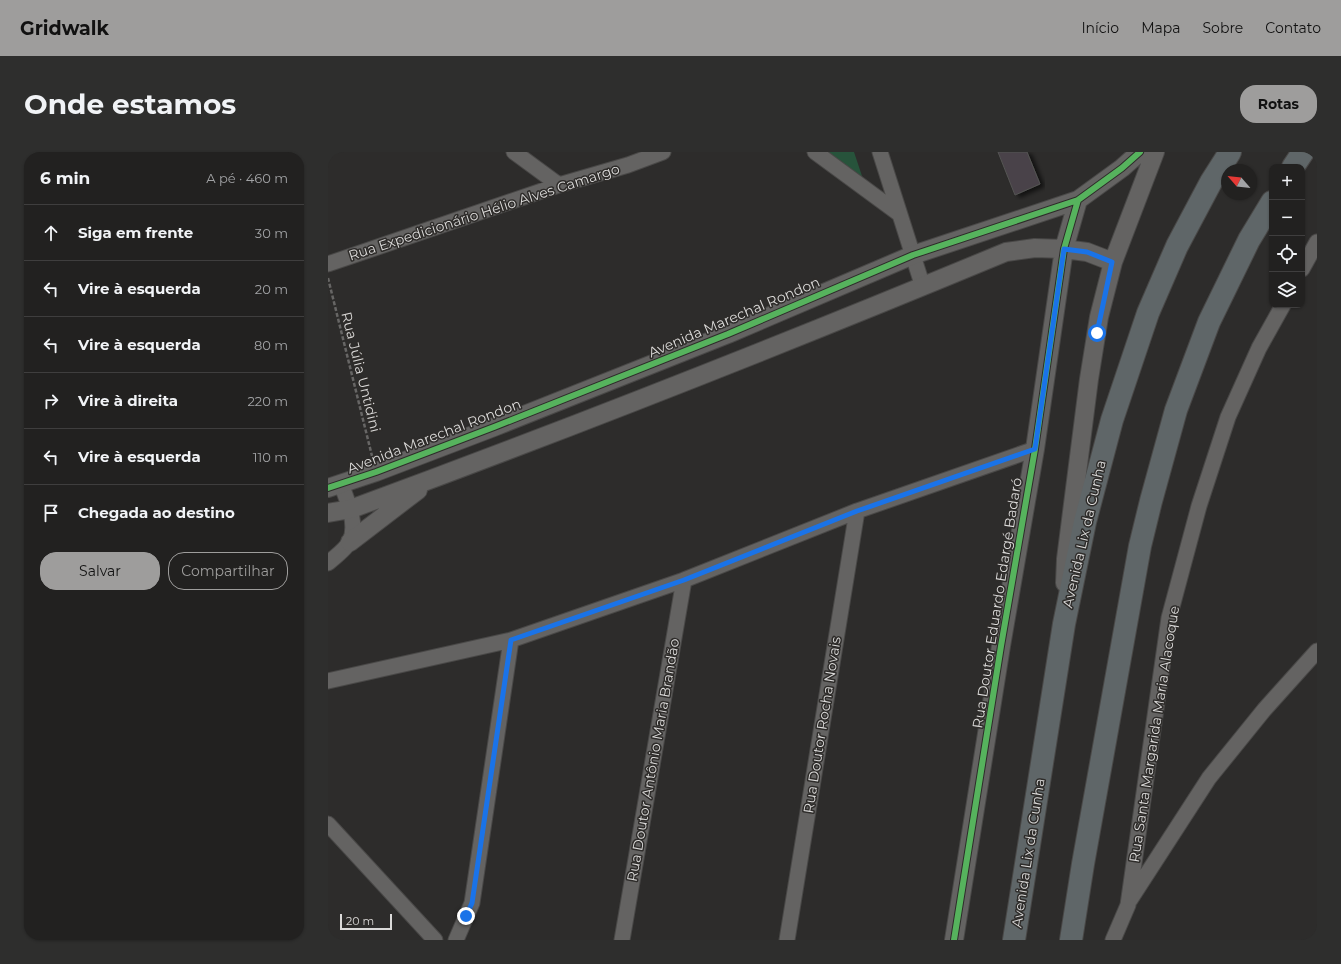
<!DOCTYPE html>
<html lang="pt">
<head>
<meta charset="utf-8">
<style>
  body { margin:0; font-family:Montserrat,sans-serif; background:#2e2e2d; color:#f1f3f6 }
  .controls { position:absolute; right:12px; top:12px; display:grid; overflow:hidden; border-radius:8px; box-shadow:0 1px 3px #0004 }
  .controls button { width:36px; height:36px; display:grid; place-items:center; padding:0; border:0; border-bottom:1px solid #3f3e3e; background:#222120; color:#f1f3f6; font:20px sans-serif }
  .compass { position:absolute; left:893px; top:12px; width:36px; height:36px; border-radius:50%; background:#222120; box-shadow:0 1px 3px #0004; rotate:298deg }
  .scale { position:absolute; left:12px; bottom:10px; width:52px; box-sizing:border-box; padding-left:4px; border:2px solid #dbdad9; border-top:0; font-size:11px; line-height:14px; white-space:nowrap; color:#dbdad9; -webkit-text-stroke:3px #2e2c2a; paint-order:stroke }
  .stop { position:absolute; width:12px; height:12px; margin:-9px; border:3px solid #1a73e8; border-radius:50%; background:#fff }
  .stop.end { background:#1a73e8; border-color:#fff; box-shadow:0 1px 4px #0008 }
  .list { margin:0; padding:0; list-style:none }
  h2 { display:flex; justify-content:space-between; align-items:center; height:52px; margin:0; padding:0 16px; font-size:17px }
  h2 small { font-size:13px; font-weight:400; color:#a2a3a5 }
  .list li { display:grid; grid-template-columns:26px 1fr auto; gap:12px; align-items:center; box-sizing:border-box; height:56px; padding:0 16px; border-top:1px solid #3f3e3e }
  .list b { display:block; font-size:15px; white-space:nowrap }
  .list em { font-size:13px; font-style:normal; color:#a2a3a5 }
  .actions { display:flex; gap:8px; padding:12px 16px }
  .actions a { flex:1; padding:9px 0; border:1px solid #9e9d9c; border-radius:16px; text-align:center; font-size:14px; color:#9e9d9c }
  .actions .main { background:#9e9d9c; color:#111 }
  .icon { flex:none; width:22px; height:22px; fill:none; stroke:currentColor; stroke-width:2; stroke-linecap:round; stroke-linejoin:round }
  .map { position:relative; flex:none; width:989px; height:788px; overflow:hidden; border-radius:16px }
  header { display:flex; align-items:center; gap:24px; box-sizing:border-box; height:56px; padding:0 20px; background:#9e9d9c; color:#111 }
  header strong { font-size:19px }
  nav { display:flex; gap:22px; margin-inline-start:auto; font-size:14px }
  .intro { display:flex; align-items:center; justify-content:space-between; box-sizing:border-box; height:96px; padding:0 24px }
  h1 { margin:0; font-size:28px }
  .button { padding:10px 18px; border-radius:16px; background:#9e9d9c; color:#111; font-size:14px; font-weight:700 }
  main { display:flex; gap:24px; padding:0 24px }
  aside { flex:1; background:#222120; border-radius:16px; box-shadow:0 1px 3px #0004 }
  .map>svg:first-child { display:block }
  .green { fill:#27533b }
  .building { fill:#494248; stroke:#545453; filter:url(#shadow) }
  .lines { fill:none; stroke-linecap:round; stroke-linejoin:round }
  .minor-casing { stroke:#494847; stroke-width:17 }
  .tertiary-casing { stroke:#494847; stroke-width:20 }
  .trunk-casing { stroke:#494847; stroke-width:24 }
  .path { stroke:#676665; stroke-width:2.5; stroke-dasharray:4 2; stroke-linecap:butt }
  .minor { stroke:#646362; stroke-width:15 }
  .tertiary { stroke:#646362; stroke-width:18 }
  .trunk { stroke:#5f6668; stroke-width:22 }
  .rail-casing { stroke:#646463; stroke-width:4.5 }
  .rail { stroke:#2e2c2a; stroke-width:3; stroke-dasharray:9; stroke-linecap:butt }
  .cycleway-casing { stroke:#2e2c2a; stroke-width:8 }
  .cycleway { stroke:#56b35d; stroke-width:6 }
  .route { stroke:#1a73e8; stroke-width:5 }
  .labels { text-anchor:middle; stroke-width:3; stroke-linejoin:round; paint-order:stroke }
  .street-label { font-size:14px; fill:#dbdad9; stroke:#2e2c2a }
</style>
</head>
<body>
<header>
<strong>Gridwalk</strong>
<nav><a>Início</a><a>Mapa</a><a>Sobre</a><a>Contato</a></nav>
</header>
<div class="intro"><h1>Onde estamos</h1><a class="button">Rotas</a></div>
<main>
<aside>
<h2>6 min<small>A pé · 460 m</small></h2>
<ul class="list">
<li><svg class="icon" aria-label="ahead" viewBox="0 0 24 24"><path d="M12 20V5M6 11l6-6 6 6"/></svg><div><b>Siga em frente</b></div><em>30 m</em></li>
<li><svg class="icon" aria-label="left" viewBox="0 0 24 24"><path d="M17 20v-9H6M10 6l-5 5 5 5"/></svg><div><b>Vire à esquerda</b></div><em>20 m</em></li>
<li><svg class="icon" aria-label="left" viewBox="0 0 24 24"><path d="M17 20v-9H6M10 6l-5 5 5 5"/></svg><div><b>Vire à esquerda</b></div><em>80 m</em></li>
<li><svg class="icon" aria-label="right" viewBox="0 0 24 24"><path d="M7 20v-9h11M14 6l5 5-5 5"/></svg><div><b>Vire à direita</b></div><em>220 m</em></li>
<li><svg class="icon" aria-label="left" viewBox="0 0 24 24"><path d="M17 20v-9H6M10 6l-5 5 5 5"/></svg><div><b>Vire à esquerda</b></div><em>110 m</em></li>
<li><svg class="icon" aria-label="arrive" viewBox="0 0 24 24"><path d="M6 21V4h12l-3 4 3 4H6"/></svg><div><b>Chegada ao destino</b></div></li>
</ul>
<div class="actions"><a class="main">Salvar</a><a>Compartilhar</a></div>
</aside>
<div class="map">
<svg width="989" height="788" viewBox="0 0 989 788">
  <defs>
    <filter id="shadow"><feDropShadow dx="4.5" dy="2.5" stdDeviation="2" flood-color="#0009"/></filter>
  </defs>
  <rect width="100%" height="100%" fill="#2d2c2b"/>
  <path class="green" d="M494 0H526L537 33Z"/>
  <path class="building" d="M670 0H699L712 32 687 43Z"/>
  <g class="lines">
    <defs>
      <path id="minor" d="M186 0 231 33
        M487 0 570 61
        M552 0 595 135
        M0 112 231 33 300 13 335 0
        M974 117 989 90
        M0 411C6 406 19 396 22 389 30 372 19 348 13 332
        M0 529 183 488 356 428 529 359 707 297
        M0 672 107 788
        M802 748 881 626 936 558 989 499
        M128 788 144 751 183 488
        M294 788 356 428
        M459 788 529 359
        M785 788 800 753 841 466 871 354 900 265 931 196 955 153"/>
      <path id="tertiary" d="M0 336 48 320 166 275 400 182 585 103 750 48 794 16 812 0
        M0 361 23 357C243 276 461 190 678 100L707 96 736 97 759 100 785 110
        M22 390 90 338
        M737 431 738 407 761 227 771 165 785 110 827 0
        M626 788 673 494 707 297 736 97 750 48"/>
      <path id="trunk" d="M965 15 975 0
        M686 788 736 472 757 370 784 268 820 161 849 94 883 30 902 0
        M743 788 755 712 812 394 823 349 848 258 881 170 921 88 944 50"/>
    </defs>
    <use href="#minor" class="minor-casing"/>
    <use href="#tertiary" class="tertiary-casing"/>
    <use href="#trunk" class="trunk-casing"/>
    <path class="path" d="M0 126 44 304"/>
    <use href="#minor" class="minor"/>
    <use href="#tertiary" class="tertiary"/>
    <use href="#trunk" class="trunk"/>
    <defs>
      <path id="rail" d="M988 788 989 787"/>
    </defs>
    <use href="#rail" class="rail-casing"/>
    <use href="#rail" class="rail"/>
    <defs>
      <path id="cycleway" d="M0 336 48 320 166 275 400 182 585 103 750 48 794 16 812 0
        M626 788 673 494 707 297 736 97 750 48"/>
    </defs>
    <use href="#cycleway" class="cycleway-casing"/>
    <use href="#cycleway" class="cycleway"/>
  </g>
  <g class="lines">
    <path class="route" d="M138 764 144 751 183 488 356 428 529 359 707 297 736 97 759 100 784 110 769 181"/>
  </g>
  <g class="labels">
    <g class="street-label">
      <text transform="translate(156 60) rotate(-18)" y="5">Rua Expedicionário Hélio Alves Camargo</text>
      <text transform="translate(406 165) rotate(-23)" y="5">Avenida Marechal Rondon</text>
      <text transform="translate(33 220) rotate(76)" y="5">Rua Júlia Untidini</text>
      <text transform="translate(106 284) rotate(-21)" y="5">Avenida Marechal Rondon</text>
      <text transform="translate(756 382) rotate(-77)" y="5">Avenida Lix da Cunha</text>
      <text transform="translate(669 451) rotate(-81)" y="5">Rua Doutor Eduardo Edargé Badaró</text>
      <text transform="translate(494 573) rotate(-81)" y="5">Rua Doutor Rocha Novais</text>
      <text transform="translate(826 582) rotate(-81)" y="5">Rua Santa Margarida Maria Alacoque</text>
      <text transform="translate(325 608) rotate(-80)" y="5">Rua Doutor Antônio Maria Brandão</text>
      <text transform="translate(700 701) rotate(-81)" y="5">Avenida Lix da Cunha</text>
    </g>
  </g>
</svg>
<div class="controls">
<button>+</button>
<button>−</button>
<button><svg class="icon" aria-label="locate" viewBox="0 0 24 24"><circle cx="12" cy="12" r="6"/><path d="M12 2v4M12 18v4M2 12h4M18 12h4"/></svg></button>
<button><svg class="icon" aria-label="layers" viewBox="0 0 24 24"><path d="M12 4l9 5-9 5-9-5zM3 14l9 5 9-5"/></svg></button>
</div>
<svg class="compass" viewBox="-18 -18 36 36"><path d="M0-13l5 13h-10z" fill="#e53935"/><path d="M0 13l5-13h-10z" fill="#a2a3a5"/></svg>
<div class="scale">20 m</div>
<div class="stop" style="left:769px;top:181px"></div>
<div class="stop end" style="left:138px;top:764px"></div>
</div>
</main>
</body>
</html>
